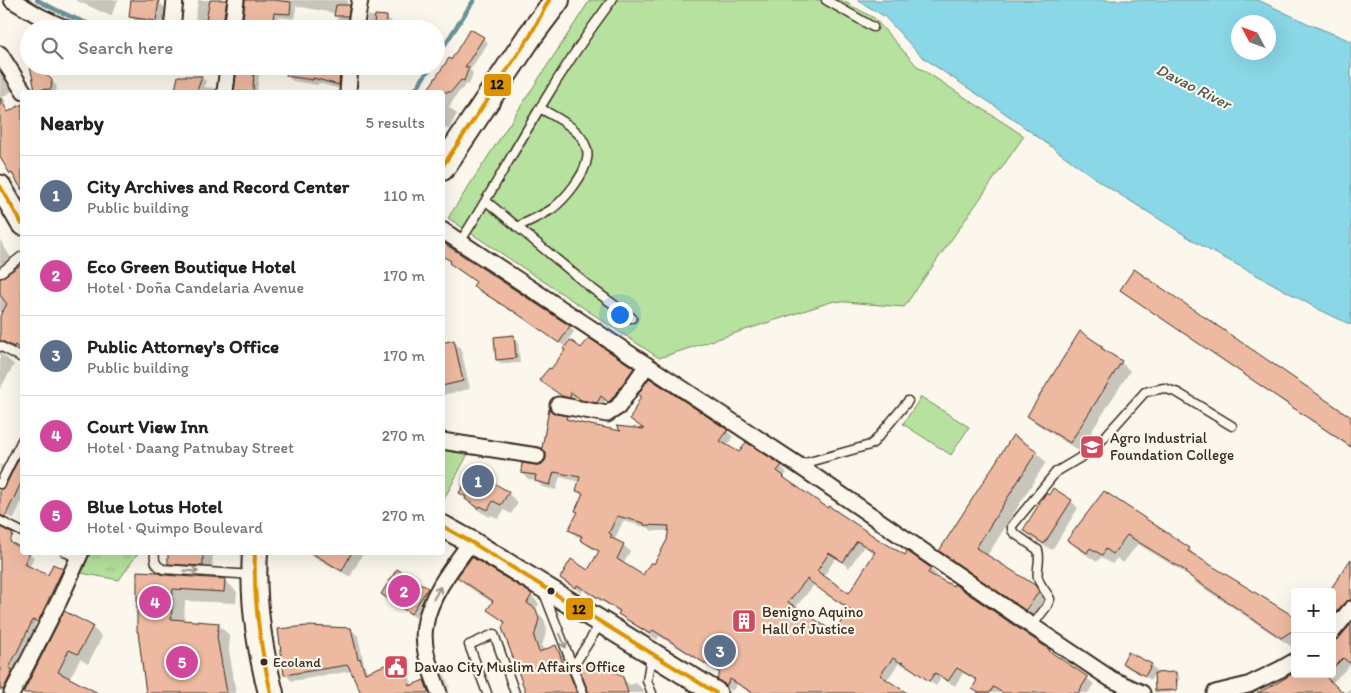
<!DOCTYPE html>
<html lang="en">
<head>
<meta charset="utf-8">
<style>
  body { margin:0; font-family:Itim,sans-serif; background:#f6f6f6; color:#222 }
  .controls { position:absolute; right:15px; bottom:15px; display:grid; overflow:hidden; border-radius:5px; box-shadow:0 5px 20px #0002 }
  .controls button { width:45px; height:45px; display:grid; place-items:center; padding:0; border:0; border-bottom:1px solid #e0e0e0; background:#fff; color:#222; font:25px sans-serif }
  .compass { position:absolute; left:1231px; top:15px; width:45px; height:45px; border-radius:50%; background:#fff; box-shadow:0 5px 20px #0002; rotate:311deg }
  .you { position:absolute; left:619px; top:314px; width:18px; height:18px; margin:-12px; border:4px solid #fff; border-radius:50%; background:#1a73e8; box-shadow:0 0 0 8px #1a73e833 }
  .badge { display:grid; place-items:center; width:32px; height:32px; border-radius:50%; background:#0b8043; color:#fff; font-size:16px; font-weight:700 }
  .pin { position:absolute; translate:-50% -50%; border:2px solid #fff; box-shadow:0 1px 5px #0006 }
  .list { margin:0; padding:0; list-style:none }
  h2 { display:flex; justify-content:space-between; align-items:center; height:65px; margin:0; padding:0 20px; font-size:21px }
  h2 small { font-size:16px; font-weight:400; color:#767676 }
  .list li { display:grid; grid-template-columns:32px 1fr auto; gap:15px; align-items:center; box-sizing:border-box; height:80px; padding:0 20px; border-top:1px solid #e0e0e0 }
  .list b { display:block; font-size:19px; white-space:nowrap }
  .list p { margin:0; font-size:16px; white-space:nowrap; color:#767676 }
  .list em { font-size:16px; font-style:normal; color:#767676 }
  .icon { flex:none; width:28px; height:28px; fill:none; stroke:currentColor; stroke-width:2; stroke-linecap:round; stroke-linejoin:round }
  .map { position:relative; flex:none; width:1351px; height:693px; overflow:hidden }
  .search { position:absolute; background:#fff; box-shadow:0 5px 20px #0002; left:20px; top:20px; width:425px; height:55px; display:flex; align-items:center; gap:12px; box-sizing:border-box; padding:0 18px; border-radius:28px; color:#767676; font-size:19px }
  .panel { position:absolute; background:#fff; box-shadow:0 5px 20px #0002; left:20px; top:90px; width:425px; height:465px; border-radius:5px }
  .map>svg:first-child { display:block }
  .grass { fill:url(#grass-tufts); stroke:#78865e }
  .park { fill:#b6e19e; stroke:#78865e }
  .water { fill:#89d7e7; stroke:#6a9297; fill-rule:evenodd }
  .shadow { fill:#0003; fill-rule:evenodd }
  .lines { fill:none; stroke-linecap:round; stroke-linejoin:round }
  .stream { stroke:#6a9297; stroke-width:4.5 }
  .building { fill:#eeb9a1; stroke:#3b2a1e; fill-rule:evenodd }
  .lane-casing { stroke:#3b2a1e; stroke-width:11 }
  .street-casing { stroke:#3b2a1e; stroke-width:19 }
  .secondary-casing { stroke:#3b2a1e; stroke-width:25 }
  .primary-casing { stroke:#3b2a1e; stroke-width:28 }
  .lane { stroke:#fbf7ec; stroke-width:8 }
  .street { stroke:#fbf7ec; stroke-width:15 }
  .secondary { stroke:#fbf7ec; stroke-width:21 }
  .primary { stroke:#fbf7ec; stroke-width:24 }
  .bus-1-casing { stroke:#fbf7ec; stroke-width:8 }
  .bus-1 { stroke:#db9304; stroke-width:4 }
  .oneway { stroke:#9b9085 }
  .bus-dot { fill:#3b2a1e; stroke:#fbf7ec; stroke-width:2 }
  .labels { text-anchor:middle; stroke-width:4.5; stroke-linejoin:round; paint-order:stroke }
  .bus-label { font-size:14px; fill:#3b2a1e; stroke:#fbf7ec; text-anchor:start }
  .poi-label { font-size:15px; fill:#3b2a1e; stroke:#fbf7ec; text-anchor:start }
  .water-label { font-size:16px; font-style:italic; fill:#4e5550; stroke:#fbf7ec }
  .line-badge { stroke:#fbf7ec; stroke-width:2 }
  .pale-badge-label { font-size:14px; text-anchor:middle; font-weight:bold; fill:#111 }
</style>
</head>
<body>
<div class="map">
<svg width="1351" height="693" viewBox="0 0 1351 693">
  <defs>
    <pattern id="grass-tufts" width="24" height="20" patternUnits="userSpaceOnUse" patternTransform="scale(1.25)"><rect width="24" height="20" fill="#b6e19e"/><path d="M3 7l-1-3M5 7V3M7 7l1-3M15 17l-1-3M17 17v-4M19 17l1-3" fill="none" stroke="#9dc188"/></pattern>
  </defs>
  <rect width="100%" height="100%" fill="#fbf7ec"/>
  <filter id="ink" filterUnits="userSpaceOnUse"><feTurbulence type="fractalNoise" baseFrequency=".02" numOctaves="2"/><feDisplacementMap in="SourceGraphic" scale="10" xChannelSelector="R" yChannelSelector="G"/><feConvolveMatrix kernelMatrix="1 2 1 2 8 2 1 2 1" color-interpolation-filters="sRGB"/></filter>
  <g filter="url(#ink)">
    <path class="grass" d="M88 553H138L119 580 81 573Z"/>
    <path class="park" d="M590 0H841L874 18 917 66 1024 136 904 307 834 301 659 358 448 218Z
      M921 397 969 427 951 455 903 424Z
      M443 446 469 452 443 501Z"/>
    <path class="water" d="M857 0H1258L1309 24 1351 41V325L1316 308 1268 281 1207 249 1103 184 995 106 935 66 919 54 884 16ZM1238 22H1268V52H1238Z"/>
    <path class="shadow" d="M75 0H118L111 16Z
      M133 0 158 1 166 9 163 27 138 24 130 16Z
      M198 0H234L228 29H196L195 21Z
      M246 0H348L347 7 349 6 354 11 351 29H333L339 14 296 6 295 19 278 17 277 29H243Z
      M368 14 370 16 386 17 392 22 391 29H366Z
      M483 38 488 43 470 70 473 73 469 85 467 84 458 93 449 107 457 114 448 130 442 125V92H428L449 60 451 61Z
      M0 66 14 90 3 97 6 102 0 103Z
      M60 66H76L75 71 64 69Z
      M238 66H260L257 92H236Z
      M289 66H346L344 90 318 83V85L293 81 287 76Z
      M179 77H201L206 81 204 87 216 88 220 92H176Z
      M52 81 57 86 56 92H39L36 90Z
      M0 109H5L9 113 15 109 22 110V188L18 181 11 174 0 154Z
      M0 240 16 266 2 277 3 279 19 267 22 270V351L21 353 8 347 2 350 1 354 7 358 14 365 0 389Z
      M442 243 570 327 574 332 564 346 516 313V314L479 291 475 286 477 283 456 268 451 263 452 262 442 256Z
      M1122 289 1351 419V448L1129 296Z
      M514 336 518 341 520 363 502 364 497 360Z
      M454 342 461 349 470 389 442 395V344Z
      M1102 346 1110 355 1121 362 1130 371 1079 451 1037 424 1028 416Z
      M582 350 633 369 638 373 614 406 606 400 602 407 587 404 576 396 575 402 568 400 546 384 551 371Z
      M555 415 566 417 570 421 623 432 646 431 632 418 727 431 733 437 727 446 739 454 781 466 787 473 784 477 790 483 905 557 907 553 930 569 937 575 935 578 1049 651 1055 657 1087 678 1094 684 1088 693H978L973 689 978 681 963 673 955 686 941 678 936 686 908 667 907 668 899 663 886 681 902 693H751L737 684 732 691 725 685 721 674 659 636 657 640 626 620 620 614 621 613 583 590 582 593 568 584 561 578 588 571 600 553 588 546 581 540 582 539 576 536 570 530 579 513 583 496 577 491 580 482 560 477 556 490 542 487 536 480 528 479 522 472 540 466 545 463ZM623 521 649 528 652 531H669V540L655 565 643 577 623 565 630 551 623 545 615 539ZM864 546 875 554 849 595 823 577 836 558 849 568ZM814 585 850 611 835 633 795 608Z
      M1036 452 1046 462 987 556 1034 586 1044 596 1048 602 1037 620 951 561 941 551Z
      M22 454V500L14 519 0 513V490L6 487Z
      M0 464 10 472 0 480Z
      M460 492 508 493 518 503 511 514 504 510 498 519 491 515 490 517 476 509Z
      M1104 492 1189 549 1198 558 1295 619V645L1292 647 1196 583 1188 575 1138 544 1123 563 1117 558 1112 564 1101 557 1097 562 1078 549 1069 540Z
      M1050 497 1071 501 1078 508 1052 550 1032 538 1024 530Z
      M0 538 22 549V552L29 553 34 557 29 568 48 577 54 566 63 570H61L34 627 35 628 14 673 17 676 6 693 0 690V691Z
      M169 552H213L212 575 179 573 169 563Z
      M306 552H364L350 577Z
      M1351 561V610L1340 623 1332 619V592H1331Z
      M64 571 67 574 43 626 38 624Z
      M162 576 225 580 237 592 236 603 185 601 184 621 218 624 230 636 229 650 236 693H147L139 633 138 632Z
      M459 577 531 595 539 604 535 610 544 619 547 629 542 646 544 651 556 647 565 655 579 693H527L505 624 489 609 493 603 467 586Z
      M427 589 435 596 419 620 390 601 382 594Z
      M1351 626V664L1331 684 1339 693H1260L1278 684 1295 674H1332V642H1335Z
      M92 627 102 637 88 664 80 659 69 680 92 693H24Z
      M351 629 358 636 364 664 368 673 399 661 406 667 413 686 424 681 431 688 432 693H362L352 671 292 681 285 674ZM401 667H404L413 691 411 692Z
      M1124 663 1151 665 1156 670 1151 680 1128 668Z
      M443 674 445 675 450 689 448 687Z
      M1176 674 1180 678 1171 693H1159L1156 691Z
      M622 678 630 685 636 683 646 693H597Z
      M1351 688V693H1344Z"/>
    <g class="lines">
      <path class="stream" d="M37 0C59 12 80 22 104 29
        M436 58 474 0
        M414 92 431 66"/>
    </g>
    <path class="building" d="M131 0H159L156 21 129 17Z
      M210 0H227L223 22 206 20Z
      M245 0H272L291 2 290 14 274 13 271 29H242Z
      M336 5H350L348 16H334Z
      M375 15 387 16 386 29 374 26Z
      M470 29 484 37 465 67H469L464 81 461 80 451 92H426L449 58 451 60Z
      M30 66H36L52 80 51 89 35 90Z
      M237 66H254L253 92H234Z
      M288 66H315V68L340 71 339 85 313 78V80L286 76Z
      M178 76H202L197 91 175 90Z
      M0 98 8 112 22 104V190L12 173 10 174 0 157Z
      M442 242 570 326 559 343 512 310V311L504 306 473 286 476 282 449 263 451 261 442 256Z
      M20 265 22 269V351L15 345 14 347 0 340V316L7 304 0 295V279L3 277Z
      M1134 269 1351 417V447L1120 290Z
      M1080 331 1102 346 1101 348 1122 361 1070 443 1027 416Z
      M514 335 516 358 496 360 494 337Z
      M589 338 634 368 611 400 608 402 601 396 597 403 581 400 571 392 570 398 562 396 539 380 549 368 551 369 565 350 563 349 570 340 581 348Z
      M454 340 463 381 442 386V343Z
      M649 378 728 430 720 441 739 452 746 442 782 465 777 471 784 476 783 477 809 495 828 508 829 506 878 539 905 555 907 551 931 568 928 573 953 586 954 584 1050 650 1049 651 1088 677 1078 693H1003L993 687 990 693H979L972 689 977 680 957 668 948 681 935 673 929 681 902 662 901 663 893 658 880 675 907 693H753L730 679 726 686 717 679 720 673 653 630 650 634 618 614 620 611 577 585 575 588 560 578 571 559 588 570 599 551 580 540 582 536 568 530 578 512 575 511 583 493 576 491 580 477 554 472 550 485 535 481 536 475 521 473 522 463 536 465H541L545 461 546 458V453L542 448 549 409 556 414 567 416 566 419 581 423 621 431 616 426 644 429 630 419 641 396 638 394ZM617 516 644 523V525L669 526 667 540 654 564 651 562 643 575 617 559 624 544 610 537 612 535 609 533ZM857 541 875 552 849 593 817 571 829 553 843 562ZM807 579 825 593 850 609 834 632 788 602Z
      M1013 435 1037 451 976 548 1035 585 1039 591 1026 611 939 551Z
      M22 452V481L5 517 0 515V490L5 487Z
      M472 470 509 492 501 505 493 501 488 510 480 506 479 508 465 499 466 497 459 493Z
      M1053 488 1072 500 1044 544 1023 530 1046 493 1049 495Z
      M1104 491 1190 548 1188 551 1295 617V629L1281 638 1185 573 1186 571 1127 535 1113 554 1106 549 1102 555 1090 548 1087 553 1067 540Z
      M0 527 13 534 10 542 22 548V552H30L24 564 48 575 53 564 63 569 38 622 33 620 9 668 13 670 3 690 0 689Z
      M168 552H203V566L168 564Z
      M310 552H352L342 571Z
      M472 557 532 594 527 603 536 609 539 619 534 637 539 652 556 645 566 670H568L577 693H526L502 628 505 622 487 610 493 601 457 577Z
      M1351 559V600L1344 603 1332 617V587Z
      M397 569 428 588 411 614 381 594Z
      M137 571 157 572 163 575 225 579 224 592 173 589 171 619 219 623 217 637 227 693H146L138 632H137Z
      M64 611 93 626 78 654 69 650 58 672 98 693H23Z
      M1351 624V664L1343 658 1332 669V641L1339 638Z
      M307 626 351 628 358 659 360 658 365 673 400 659 410 686 424 680 429 693H361L348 665 284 675 278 629Z
      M1128 652 1152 664 1145 676 1122 663Z
      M600 662 623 677 628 693H589L579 668Z
      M1176 672 1177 690 1155 691 1154 673Z
      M1292 674H1322L1344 693H1257L1277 683Z"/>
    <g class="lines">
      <defs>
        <path id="lane" d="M826 0 873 27
          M486 201 590 287 632 318
          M517 227C529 221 541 216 552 209 565 199 585 175 587 159 589 151 585 143 581 137 571 124 553 116 540 108
          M460 242C488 199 513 152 540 108 562 71 586 35 612 0
          M0 273 22 256
          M0 346 22 358
          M798 465 870 445 874 442 908 401
          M0 484 22 440
          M0 521 22 532
          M65 552 79 559
          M155 552C154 561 155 565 163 569L253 575
          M544 593 583 693
          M1032 626 1047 606 1050 599C1047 592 1040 586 1038 578 1036 570 1041 561 1038 550L1014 533 1012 530V526L1056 472 1093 450 1145 392 1164 388 1178 393 1232 426
          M651 655 647 681 652 693
          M573 667 600 624
          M487 693 469 645 494 634 515 693"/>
        <path id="street" d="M12 0 39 16 67 29
          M172 29 175 0
          M232 29 236 0
          M355 29 360 0
          M0 54 24 92
          M225 92 228 66
          M348 92 350 66
          M442 230 798 465 1032 626 1111 679 1142 693
          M558 405 607 414 618 407 647 365
          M442 441 537 456
          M1332 632 1351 609
          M12 693 59 601 81 552
          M439 693C432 672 421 649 425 626 429 596 454 565 471 542
          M1215 693 1248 685 1281 669 1295 661"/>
        <path id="secondary" d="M0 186 22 224
          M442 526 471 542 716 693"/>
        <path id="primary" d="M442 168 530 36 557 0
          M255 552C252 600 259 647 271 693"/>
      </defs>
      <use href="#lane" class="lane-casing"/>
      <use href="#street" class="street-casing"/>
      <use href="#secondary" class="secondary-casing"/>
      <use href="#primary" class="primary-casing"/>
      <use href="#lane" class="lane"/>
      <use href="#street" class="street"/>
      <use href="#secondary" class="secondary"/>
      <use href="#primary" class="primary"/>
      <defs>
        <path id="bus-1" d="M442 167 530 36 549 0
          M0 186 22 224
          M442 526 471 542 716 693
          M255 552C253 600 260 646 271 693"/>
      </defs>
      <use href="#bus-1" class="bus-1-casing"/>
      <use href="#bus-1" class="bus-1"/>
    </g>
    <defs><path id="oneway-shaft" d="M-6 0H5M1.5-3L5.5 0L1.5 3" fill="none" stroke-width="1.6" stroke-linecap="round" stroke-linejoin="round" transform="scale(1.25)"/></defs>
    <g class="oneway">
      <use href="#oneway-shaft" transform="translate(191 571) rotate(4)"/>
      <use href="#oneway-shaft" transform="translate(437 593) rotate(-61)"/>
      <use href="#oneway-shaft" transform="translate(563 641) rotate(68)"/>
    </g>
  </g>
  <defs>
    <symbol id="university-square" viewBox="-11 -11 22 22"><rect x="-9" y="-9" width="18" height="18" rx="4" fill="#d1495b" stroke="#fbf7ec"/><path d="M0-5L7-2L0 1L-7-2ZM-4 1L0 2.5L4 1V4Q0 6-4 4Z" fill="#fff"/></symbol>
    <symbol id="building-square" viewBox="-11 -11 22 22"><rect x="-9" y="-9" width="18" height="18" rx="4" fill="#d1495b" stroke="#fbf7ec"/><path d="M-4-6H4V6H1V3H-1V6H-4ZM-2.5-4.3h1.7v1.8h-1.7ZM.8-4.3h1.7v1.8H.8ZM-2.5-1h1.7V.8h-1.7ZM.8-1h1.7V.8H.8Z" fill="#fff"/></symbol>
    <symbol id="civic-square" viewBox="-11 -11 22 22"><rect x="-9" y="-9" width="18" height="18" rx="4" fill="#d1495b" stroke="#fbf7ec"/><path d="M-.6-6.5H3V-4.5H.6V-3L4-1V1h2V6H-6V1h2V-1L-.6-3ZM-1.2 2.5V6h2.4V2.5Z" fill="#fff"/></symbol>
  </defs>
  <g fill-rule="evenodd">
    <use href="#university-square" x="1078" y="433" width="28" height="28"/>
    <use href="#building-square" x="730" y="607" width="28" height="28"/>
    <use href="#civic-square" x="382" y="653" width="28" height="28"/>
  </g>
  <g class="bus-dot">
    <circle cx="551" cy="591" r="4.5"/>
    <circle cx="264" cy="662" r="4.5"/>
  </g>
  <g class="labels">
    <g class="bus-label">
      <text x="273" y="667">Ecoland</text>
    </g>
    <g class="poi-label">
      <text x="1110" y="443">Agro Industrial<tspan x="1110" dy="17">Foundation College</tspan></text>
      <text x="762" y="617">Benigno Aquino<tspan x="762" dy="17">Hall of Justice</tspan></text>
      <text x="414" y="672">Davao City Muslim Affairs Office</text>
    </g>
    <g class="water-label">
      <text transform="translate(1194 86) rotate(27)" y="6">Davao River</text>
    </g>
  </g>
  <g class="line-badge">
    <rect x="483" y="73" width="29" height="24" rx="5" fill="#db9304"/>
    <rect x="565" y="597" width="29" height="24" rx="5" fill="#db9304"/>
  </g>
  <g class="pale-badge-label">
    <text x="497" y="89">12</text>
    <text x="579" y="614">12</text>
  </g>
</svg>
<div class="controls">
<button>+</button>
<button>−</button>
</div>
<svg class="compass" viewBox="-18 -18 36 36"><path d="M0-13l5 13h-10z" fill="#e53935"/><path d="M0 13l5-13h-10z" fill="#767676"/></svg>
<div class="you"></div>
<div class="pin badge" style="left:478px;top:481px;background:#5c6f8a">1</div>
<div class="pin badge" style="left:404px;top:591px;background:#d1479c">2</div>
<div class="pin badge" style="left:720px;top:651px;background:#5c6f8a">3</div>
<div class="pin badge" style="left:155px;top:602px;background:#d1479c">4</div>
<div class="pin badge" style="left:182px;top:662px;background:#d1479c">5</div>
<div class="search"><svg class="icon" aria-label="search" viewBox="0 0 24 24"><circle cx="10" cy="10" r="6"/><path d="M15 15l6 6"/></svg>Search here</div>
<section class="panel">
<h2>Nearby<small>5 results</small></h2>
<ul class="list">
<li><span class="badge" style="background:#5c6f8a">1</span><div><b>City Archives and Record Center</b><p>Public building</p></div><em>110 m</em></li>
<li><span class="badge" style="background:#d1479c">2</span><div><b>Eco Green Boutique Hotel</b><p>Hotel · Doña Candelaria Avenue</p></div><em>170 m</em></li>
<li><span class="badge" style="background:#5c6f8a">3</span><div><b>Public Attorney's Office</b><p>Public building</p></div><em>170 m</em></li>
<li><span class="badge" style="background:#d1479c">4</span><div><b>Court View Inn</b><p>Hotel · Daang Patnubay Street</p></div><em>270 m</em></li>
<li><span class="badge" style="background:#d1479c">5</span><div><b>Blue Lotus Hotel</b><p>Hotel · Quimpo Boulevard</p></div><em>270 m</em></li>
</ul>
</section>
</div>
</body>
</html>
